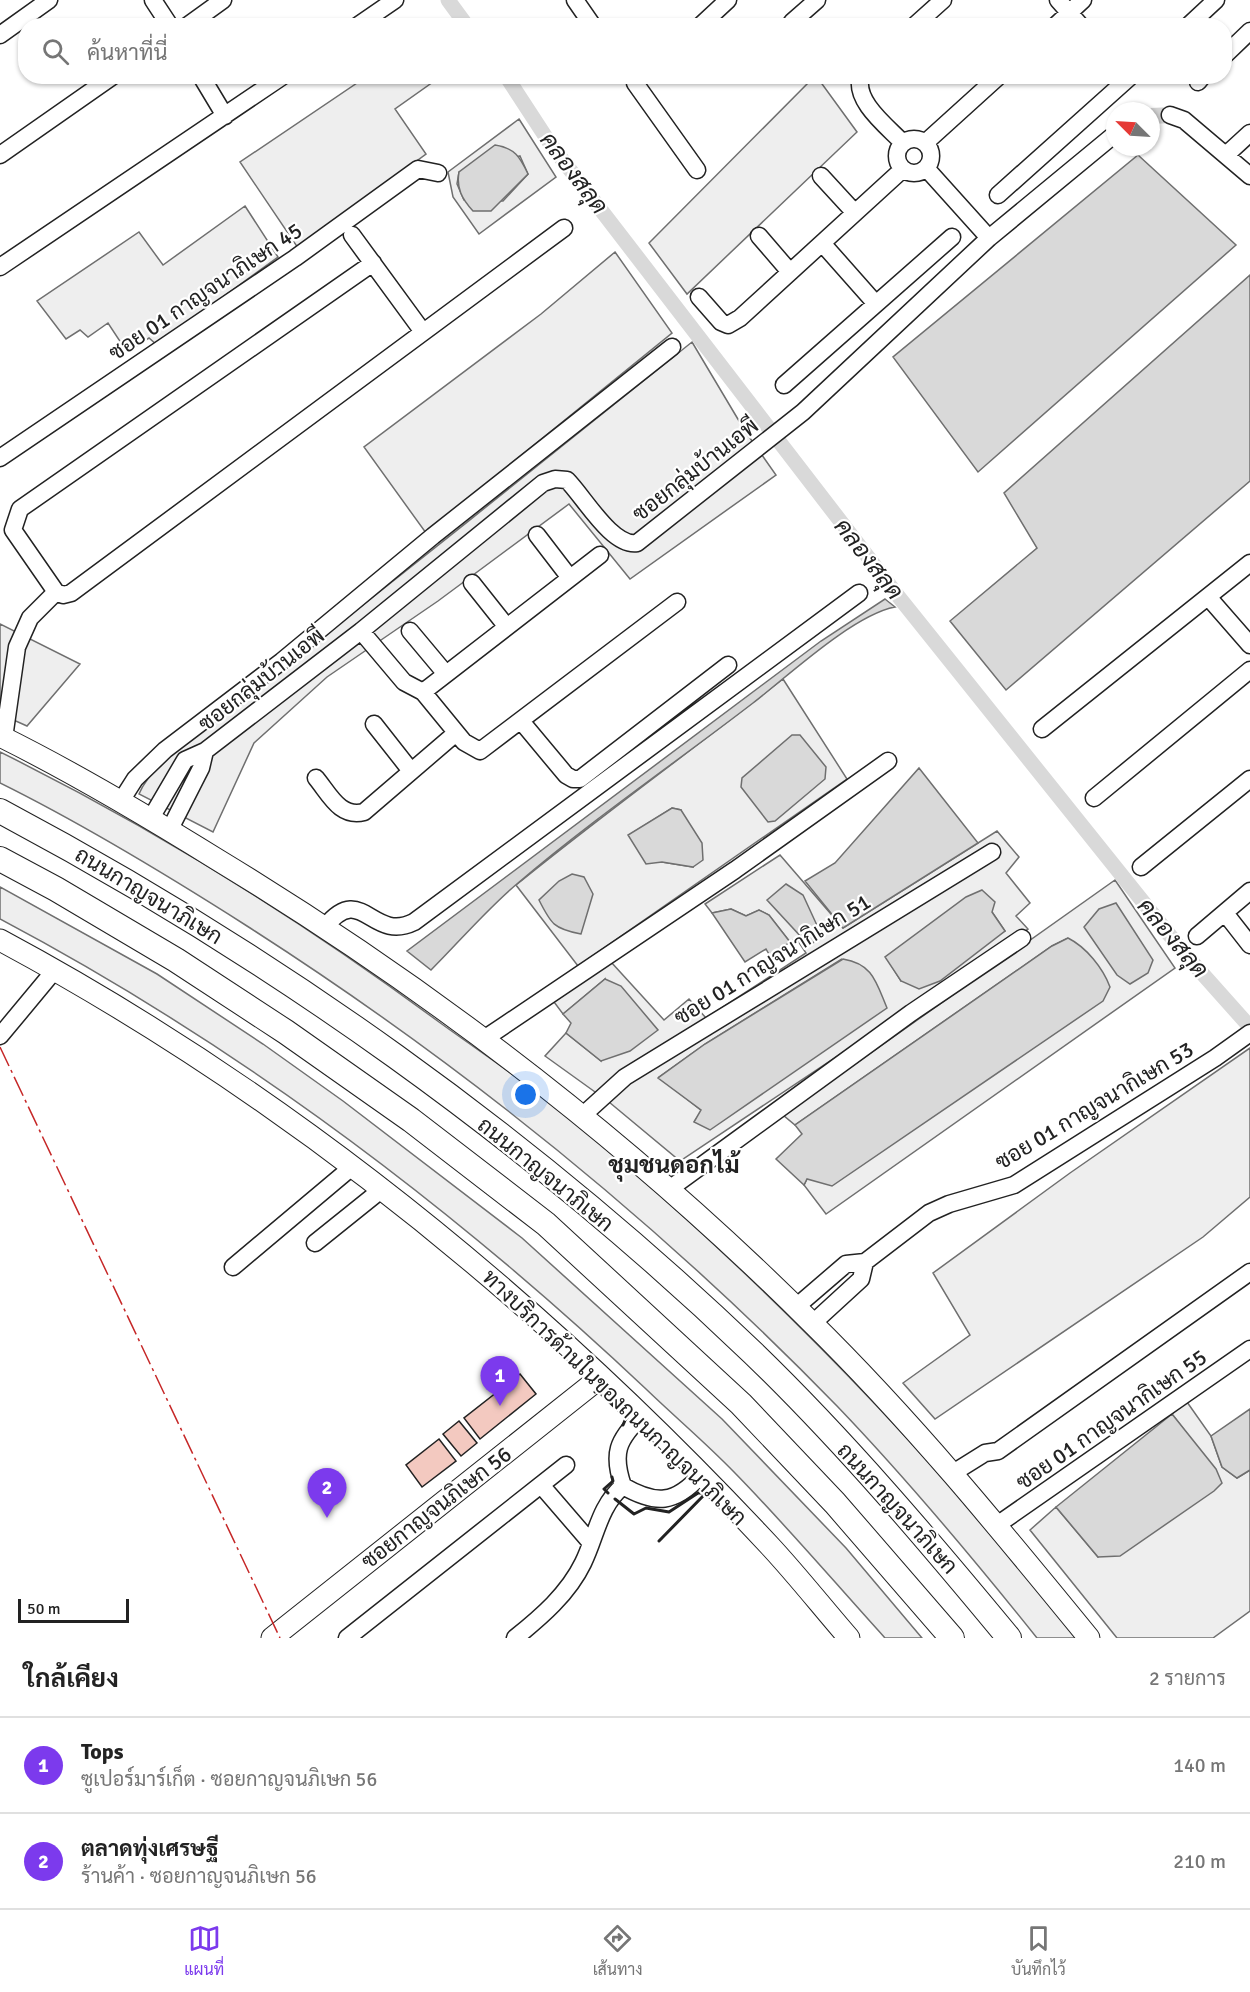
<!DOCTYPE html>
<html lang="th">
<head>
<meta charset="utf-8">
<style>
  body { margin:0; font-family:Signika,Sarabun,sans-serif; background:#f6f6f6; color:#222 }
  .compass { position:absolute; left:1106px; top:102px; width:54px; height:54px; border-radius:50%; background:#fff; box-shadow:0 2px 4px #0004; rotate:294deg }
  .scale { position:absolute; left:18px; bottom:15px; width:111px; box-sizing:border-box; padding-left:6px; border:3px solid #222; border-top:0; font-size:16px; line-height:21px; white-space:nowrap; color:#222; -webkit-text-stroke:4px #fff; paint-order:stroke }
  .you { position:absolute; left:526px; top:1095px; width:21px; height:21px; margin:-15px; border:4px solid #fff; border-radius:50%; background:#1a73e8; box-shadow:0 0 0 9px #1a73e833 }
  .badge { display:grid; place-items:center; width:39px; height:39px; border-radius:50%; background:#7c3aed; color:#fff; font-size:20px; font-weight:700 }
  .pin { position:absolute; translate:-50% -50px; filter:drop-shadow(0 2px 3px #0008) }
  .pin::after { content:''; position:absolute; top:32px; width:21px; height:18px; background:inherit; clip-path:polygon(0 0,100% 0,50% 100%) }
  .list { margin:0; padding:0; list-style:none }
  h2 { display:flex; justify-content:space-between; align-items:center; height:78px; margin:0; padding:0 24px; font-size:26px }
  h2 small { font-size:20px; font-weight:400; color:#767676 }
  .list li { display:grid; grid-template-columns:39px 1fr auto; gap:18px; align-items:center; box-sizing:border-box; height:96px; padding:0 24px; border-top:2px solid #e0e0e0 }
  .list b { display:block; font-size:22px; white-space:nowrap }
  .list p { margin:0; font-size:20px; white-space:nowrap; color:#767676 }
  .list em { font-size:20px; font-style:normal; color:#767676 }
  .icon { flex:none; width:33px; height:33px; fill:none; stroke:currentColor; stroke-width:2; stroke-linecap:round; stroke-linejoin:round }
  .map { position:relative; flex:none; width:1250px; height:1638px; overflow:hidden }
  .search { position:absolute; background:#fff; box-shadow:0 2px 4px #0004; left:18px; right:18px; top:18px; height:66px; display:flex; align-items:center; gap:15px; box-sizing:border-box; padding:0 21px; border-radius:24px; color:#767676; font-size:22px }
  .sheet { height:270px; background:#fff }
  nav { display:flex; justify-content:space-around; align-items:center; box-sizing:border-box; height:84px; border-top:2px solid #e0e0e0; background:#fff; font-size:16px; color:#767676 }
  nav a { display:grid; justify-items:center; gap:3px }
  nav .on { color:#7c3aed }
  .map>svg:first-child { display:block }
  .green { fill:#eee; stroke:#6f6f6f; stroke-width:1.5; fill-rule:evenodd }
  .water { fill:#d9d9d9; stroke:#6f6f6f; stroke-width:1.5 }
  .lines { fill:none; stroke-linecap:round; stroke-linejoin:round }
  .canal { stroke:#d9d9d9; stroke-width:15 }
  .building { fill:#f3c9c0; stroke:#222; stroke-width:1.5 }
  .minor-tunnel { stroke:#d3d3d3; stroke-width:16; stroke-dasharray:16 8; stroke-linecap:butt }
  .minor-casing { stroke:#222; stroke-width:19 }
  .major-casing { stroke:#222; stroke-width:23 }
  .highway-casing { stroke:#222; stroke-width:26 }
  .minor { stroke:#fff; stroke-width:16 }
  .major { stroke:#fff; stroke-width:21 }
  .highway { stroke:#fff; stroke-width:24 }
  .wall { stroke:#222; stroke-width:3 }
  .power { stroke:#c62828; stroke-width:1.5; stroke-dasharray:21 4.5 3 4.5; stroke-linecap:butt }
  .labels { text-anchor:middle; stroke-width:4.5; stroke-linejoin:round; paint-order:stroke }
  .street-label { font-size:22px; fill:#222; stroke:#fff }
  .water-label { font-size:24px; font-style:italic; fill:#222; stroke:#fff }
  .neighbourhood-label { font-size:24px; font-weight:bold; fill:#222; stroke:#fff }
</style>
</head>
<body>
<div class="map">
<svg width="1250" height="1638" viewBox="0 0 1250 1638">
  <rect width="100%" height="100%" fill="#fff"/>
  <path class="green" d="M366 77H440L395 109 426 154 298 248 240 162Z
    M814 77H817L857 132 687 294 649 243Z
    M519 119 556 177 479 234 453 197 448 172ZM520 156 528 174 503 201 464 200 457 184 459 172Z
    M245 206 278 257 157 345 149 338 127 352 108 323 88 337 80 330 66 339 37 301 139 232 163 265Z
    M615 252 672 333 426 533 364 447 541 314Z
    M692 342 745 431 776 475 630 579 569 504 438 601 327 677 254 743 213 832 139 794C155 754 244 698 281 670 418 561 556 452 692 342Z
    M0 624 80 664 27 726 0 714Z
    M783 679 847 779 578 966 516 885C603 814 695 748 783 679ZM672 808 681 810 693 867 662 862 629 835Z
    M0 752C154 828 301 920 439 1022 486 1056 536 1089 581 1127 763 1280 930 1451 1077 1638H1037C973 1558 908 1480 837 1406 660 1224 461 1063 247 926 167 875 85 825 0 783Z
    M997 831 1019 857 1006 873 1030 903 1016 916 1028 929 680 1161 609 1102 545 1056 566 1033 601 1061 605 979 563 1014 554 1002 611 962 664 1020 689 999 706 1018 806 953 796 938 790 942 769 915 759 910 746 916 731 909 712 913 705 904 780 855 843 928ZM971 896 992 912 1005 931 901 981 886 957ZM842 959 694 1122 702 1111 659 1077 705 1044Z
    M1115 880 1175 968 826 1214 804 1185 807 1179 1068 938 1052 946 795 1125 783 1115Z
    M0 887 157 974 263 1044 343 1101 522 1238 722 1419 846 1548 922 1638H885C835 1583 786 1525 734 1472 706 1443 675 1417 646 1389 452 1206 236 1044 0 919Z
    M1250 1048V1197L1203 1237 935 1419 903 1383 970 1335 933 1273 1070 1173Z
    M1187 1402 1211 1436 1222 1467 1237 1478 1250 1470V1611L1213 1638H1117L1030 1530 1056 1507 1098 1557 1191 1439 1172 1414Z"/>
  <path class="water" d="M495 145C515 148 520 157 528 174L491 211H473C462 199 456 188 459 172Z
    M1138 155 1236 245 978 472 893 357Z
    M1250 275V481L1006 690 950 621 1037 548 1004 493Z
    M885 599 895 607C853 615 788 676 753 703 675 763 593 819 518 883 487 909 460 941 431 970L407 951 821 641Z
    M792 735H800L826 767 825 779 775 821 768 822 741 787 742 778Z
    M919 768 978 843 843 928 805 881 835 863Z
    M672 808 681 810 702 843 703 860 693 867 662 862 646 864 628 835Z
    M572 874 584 877 593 894 581 934C554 929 551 924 539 900L559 881Z
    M786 884 803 895 821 934 813 943 804 940 767 900Z
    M982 890 995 902 992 912 1005 931 940 981 919 989 901 981 885 957 966 897Z
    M1116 903 1153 960 1148 973 1130 984 1117 975 1084 927 1099 909Z
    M731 909 746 916 759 910 769 915 790 942 770 956 766 949 745 962 712 913Z
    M1068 938C1086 947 1103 968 1110 987L1103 1001 832 1186 807 1179 804 1185 776 1159 802 1134 795 1125 1052 946Z
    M843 959C873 964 876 982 887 1008L710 1130 694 1122 701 1110 658 1078 705 1044Z
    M605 979 621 986 658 1030 630 1051 601 1061 566 1033 571 1023 563 1014Z
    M1250 1409V1470L1237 1478 1222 1467 1211 1436Z
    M1172 1414 1216 1469 1222 1483 1214 1491 1120 1556 1098 1557 1056 1507Z"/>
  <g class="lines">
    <path class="canal" d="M448 0 467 26
      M506 76 551 145 898 596 1184 953 1250 1027"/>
  </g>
  <path class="building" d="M520 1374 536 1394 480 1439 464 1418Z
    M459 1421 477 1443 461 1456 443 1434Z
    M439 1439 456 1461 422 1487 406 1465Z"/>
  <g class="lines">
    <path class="minor-tunnel" d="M1151 116 1170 115"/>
    <defs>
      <path id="minor" d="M153 0 170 26
        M575 0 593 26
        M1058 0 1081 26
        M792 22 817 0
        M187 26 223 0
        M357 26 395 0
        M700 26 728 0
        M914 26 943 0
        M1055 26 1083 0
        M1188 26 1216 0
        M0 35 49 0
        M1224 56 1250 31
        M201 76 225 116
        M861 76C853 101 888 127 903 143
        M1198 82 1203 76
        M635 83 697 170
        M1170 115 1184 120 1250 176
        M897 156a17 17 0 1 1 34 0a17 17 0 1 1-34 0Z
        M925 143 999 76
        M0 155 113 76
        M1226 155 1250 133
        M926 168 989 238
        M821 176 855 213
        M998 195 1131 76
        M352 235 423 332
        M759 236 790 272
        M822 243 876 304
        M373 263 20 509 13 530 56 592 63 595 71 593 564 228
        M0 267 283 76
        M699 297 721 322 728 325 740 318 903 169
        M784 385 952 237
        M0 458 295 258 418 169 438 173
        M537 535 570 578
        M472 583 507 627
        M1209 598 1250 645
        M361 631 404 682 423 692 464 742 480 751 677 602
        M410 631 446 674
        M423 692 600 555
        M521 721 566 775 573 779H580L728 665
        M374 724 411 771
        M1042 729 1250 563
        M4 738 17 647 30 618 56 592
        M316 778C330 795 340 818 364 812L456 733
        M1094 798 1250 670
        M121 801 135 779 165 750 282 661 433 536 672 347
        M151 818 185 760 205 751 361 631 543 483 555 479 567 480C584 497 612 547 637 543L803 412 989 238 1115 134
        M170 829 201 768 205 751
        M1141 867 1250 779
        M1225 913 1250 945
        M325 927C362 881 371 943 414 922L859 593
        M1197 936 1250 891
        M0 1036 54 971
        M484 1039 735 870 888 761
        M582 1116 625 1077 992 852
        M668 1190 911 1013 1022 938
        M315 1243 381 1190
        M233 1267 352 1167
        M796 1307 846 1264 865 1262 929 1213 949 1204 1014 1185 1215 1058 1250 1033
        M813 1323 861 1279 865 1262
        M642 1416C617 1440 612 1454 623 1486 656 1505 675 1504 701 1475
        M953 1473 985 1453 998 1451 1250 1272
        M541 1485 591 1543
        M997 1525 1250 1349
        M347 1638 566 1465
        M515 1638C541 1617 568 1594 583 1563 596 1537 599 1506 623 1486"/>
      <path id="major" d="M0 736C75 773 147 816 218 860 432 990 632 1144 810 1321 911 1420 1000 1529 1089 1638
        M0 940C289 1095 546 1306 769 1545 797 1575 822 1607 849 1638
        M272 1638 601 1377"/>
      <path id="highway" d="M0 811C273 956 530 1139 753 1353 845 1442 928 1540 1009 1638
        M0 859 56 889 176 960 286 1032 411 1120 546 1224 741 1404 835 1503 952 1638"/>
    </defs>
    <use href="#minor" class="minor-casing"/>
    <use href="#major" class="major-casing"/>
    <use href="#highway" class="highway-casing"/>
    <use href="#minor" class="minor"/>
    <use href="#major" class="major"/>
    <use href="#highway" class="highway"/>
    <path class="wall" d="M595 1392 597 1390 626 1418 623 1425
      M608 1493 604 1489 613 1481 612 1477
      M615 1499 634 1514 646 1508 669 1512 698 1493H706L659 1541"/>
    <path class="power" d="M0 1047 280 1638"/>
  </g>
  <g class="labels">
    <g class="street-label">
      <text transform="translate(205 291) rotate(-34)" y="8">ซอย 01 กาญจนาภิเษก 45</text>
      <text transform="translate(695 469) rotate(-38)" y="8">ซอยกลุ่มบ้านเอพี</text>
      <text transform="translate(261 679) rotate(-38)" y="8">ซอยกลุ่มบ้านเอพี</text>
      <text transform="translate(149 895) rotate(31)" y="8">ถนนกาญจนาภิเษก</text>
      <text transform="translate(772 959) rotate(-32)" y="8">ซอย 01 กาญจนากิเษก 51</text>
      <text transform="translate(1094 1105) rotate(-31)" y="8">ซอย 01 กาญจนากิเษก 53</text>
      <text transform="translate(546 1174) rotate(39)" y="8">ถนนกาญจนาภิเษก</text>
      <text transform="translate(615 1397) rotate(44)" y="8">ทางบริการด้านในของถนนกาญจนาภิเษก</text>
      <text transform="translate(1111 1419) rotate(-35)" y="8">ซอย 01 กาญจนากิเษก 55</text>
      <text transform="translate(436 1507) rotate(-38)" y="8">ซอยกาญจนภิเษก 56</text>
      <text transform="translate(898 1508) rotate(48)" y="8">ถนนกาญจนาภิเษก</text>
    </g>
    <g class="water-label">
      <text transform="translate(574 173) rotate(53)" y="8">คลองสลุด</text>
      <text transform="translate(869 559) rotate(52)" y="8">คลองสลุด</text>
      <text transform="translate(1173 938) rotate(50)" y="8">คลองสลุด</text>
    </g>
    <g class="neighbourhood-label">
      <text x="674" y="1173">ชุมชนดอกไม้</text>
    </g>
  </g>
</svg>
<svg class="compass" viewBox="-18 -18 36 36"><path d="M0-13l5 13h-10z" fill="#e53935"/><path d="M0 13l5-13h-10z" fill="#767676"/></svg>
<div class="scale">50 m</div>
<div class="you"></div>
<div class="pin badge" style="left:500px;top:1406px">1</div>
<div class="pin badge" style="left:327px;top:1518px">2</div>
<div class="search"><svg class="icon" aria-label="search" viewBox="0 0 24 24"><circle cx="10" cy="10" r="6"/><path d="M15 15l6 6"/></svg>ค้นหาที่นี่</div>
</div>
<section class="sheet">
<h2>ใกล้เคียง<small>2 รายการ</small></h2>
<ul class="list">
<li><span class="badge">1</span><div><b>Tops</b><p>ซูเปอร์มาร์เก็ต · ซอยกาญจนภิเษก 56</p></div><em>140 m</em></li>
<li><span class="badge">2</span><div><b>ตลาดทุ่งเศรษฐี</b><p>ร้านค้า · ซอยกาญจนภิเษก 56</p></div><em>210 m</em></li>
</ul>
</section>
<nav>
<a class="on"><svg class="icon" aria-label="map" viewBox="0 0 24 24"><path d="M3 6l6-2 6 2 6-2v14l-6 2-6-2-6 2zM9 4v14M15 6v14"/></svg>แผนที่</a>
<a><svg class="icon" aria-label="directions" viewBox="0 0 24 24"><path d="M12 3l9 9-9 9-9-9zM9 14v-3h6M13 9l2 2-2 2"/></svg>เส้นทาง</a>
<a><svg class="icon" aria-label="saved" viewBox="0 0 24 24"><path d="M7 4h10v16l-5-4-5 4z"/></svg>บันทึกไว้</a>
</nav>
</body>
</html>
